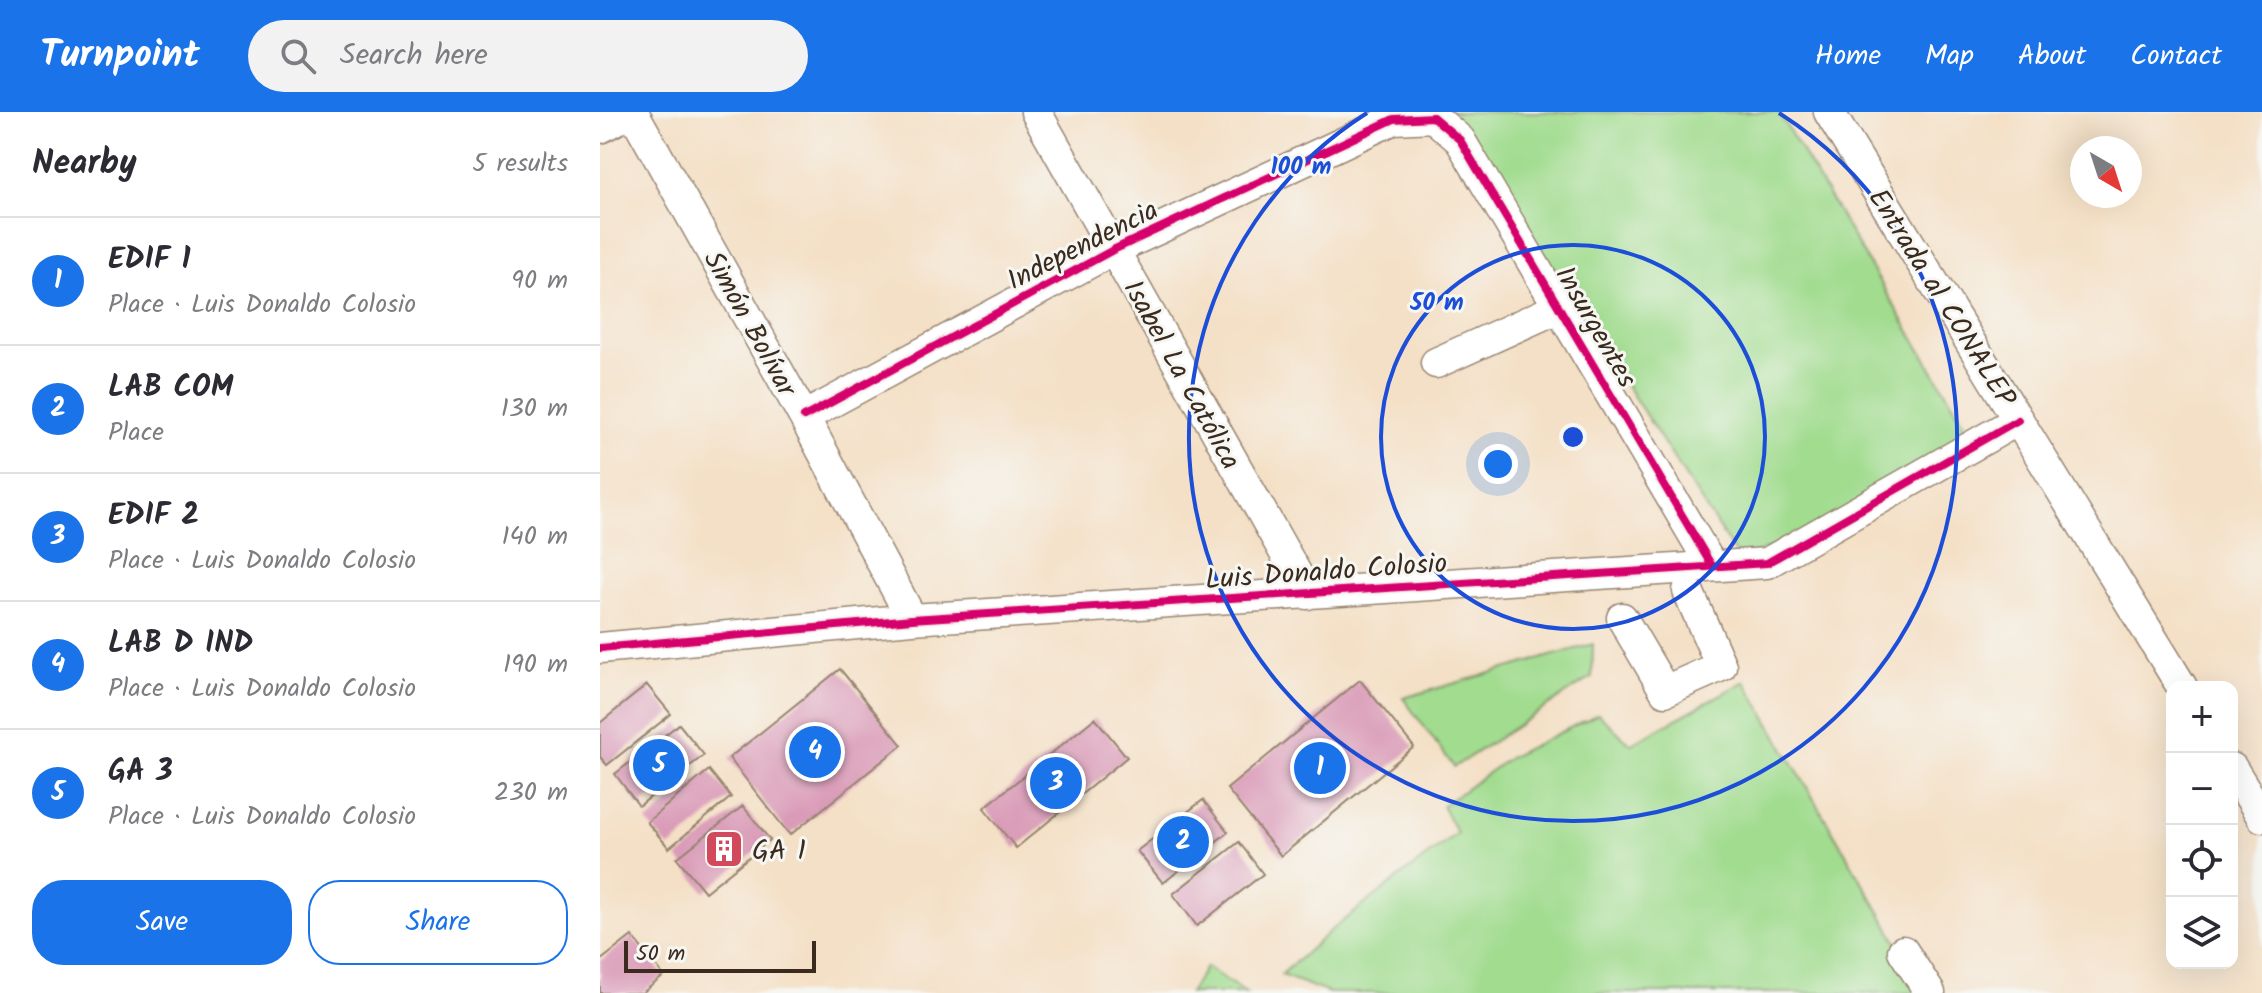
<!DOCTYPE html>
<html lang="en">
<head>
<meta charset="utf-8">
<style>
  body { margin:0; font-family:Kalam,sans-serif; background:#f2f2f3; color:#2b2b33 }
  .controls { position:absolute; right:24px; bottom:24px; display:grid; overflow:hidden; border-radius:16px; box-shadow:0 8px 32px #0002 }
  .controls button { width:72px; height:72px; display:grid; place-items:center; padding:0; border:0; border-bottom:2px solid #e1e1e2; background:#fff; color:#2b2b33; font:40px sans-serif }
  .compass { position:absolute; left:1470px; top:24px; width:72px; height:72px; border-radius:50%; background:#fff; box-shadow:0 8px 32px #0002; rotate:141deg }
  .scale { position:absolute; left:24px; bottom:20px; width:192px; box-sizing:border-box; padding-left:8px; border:4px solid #3b2a1e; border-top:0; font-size:22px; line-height:28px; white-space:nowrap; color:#3b2a1e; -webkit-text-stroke:6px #f6f6f2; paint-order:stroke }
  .you { position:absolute; left:898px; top:352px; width:28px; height:28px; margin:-20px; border:6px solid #fff; border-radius:50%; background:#1a73e8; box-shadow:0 0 0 12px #1a73e833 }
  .badge { display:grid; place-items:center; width:52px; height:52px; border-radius:50%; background:#1a73e8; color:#fff; font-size:26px; font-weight:700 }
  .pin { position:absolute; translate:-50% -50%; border:4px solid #fff; box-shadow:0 2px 8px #0006 }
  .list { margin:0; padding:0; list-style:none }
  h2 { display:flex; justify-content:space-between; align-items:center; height:104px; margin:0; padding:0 32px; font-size:34px }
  h2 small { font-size:26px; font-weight:400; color:#7c7c81 }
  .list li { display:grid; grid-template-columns:52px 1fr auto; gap:24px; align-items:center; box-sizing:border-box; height:128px; padding:0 32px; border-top:2px solid #e1e1e2 }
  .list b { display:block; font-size:30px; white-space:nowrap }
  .list p { margin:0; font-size:26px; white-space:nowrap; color:#7c7c81 }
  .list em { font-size:26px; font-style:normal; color:#7c7c81 }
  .actions { display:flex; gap:16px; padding:24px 32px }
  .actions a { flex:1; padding:18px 0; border:2px solid #1a73e8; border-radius:32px; text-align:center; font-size:28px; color:#1a73e8 }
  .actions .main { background:#1a73e8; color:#fff }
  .icon { flex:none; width:44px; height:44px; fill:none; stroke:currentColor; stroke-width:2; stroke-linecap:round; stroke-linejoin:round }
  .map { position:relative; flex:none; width:1662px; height:881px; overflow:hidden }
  header { display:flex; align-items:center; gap:48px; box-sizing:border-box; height:112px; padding:0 40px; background:#1a73e8; color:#fff }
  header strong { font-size:38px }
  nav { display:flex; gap:44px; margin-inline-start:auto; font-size:28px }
  .search { width:560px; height:72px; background:#f2f2f3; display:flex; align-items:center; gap:20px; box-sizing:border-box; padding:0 28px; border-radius:44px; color:#7c7c81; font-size:30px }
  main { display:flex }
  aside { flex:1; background:#fff }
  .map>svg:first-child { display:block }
  .green { fill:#a1dc8f; stroke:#6e8356; stroke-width:2 }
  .building { fill:#da9bb8 }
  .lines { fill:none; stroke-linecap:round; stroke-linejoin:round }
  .minor-casing { stroke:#988572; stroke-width:33 }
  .minor { stroke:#fff; stroke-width:30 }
  .cycleway-casing { stroke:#f6f6f2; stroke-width:13 }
  .cycleway { stroke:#d6006c; stroke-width:8 }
  .ring { fill:none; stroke:#1d4ed8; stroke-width:4 }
  .labels { text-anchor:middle; stroke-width:6; stroke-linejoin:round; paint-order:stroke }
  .street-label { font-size:28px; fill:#3b2a1e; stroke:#f6f6f2 }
  .poi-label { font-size:28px; fill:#3b2a1e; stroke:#f6f6f2; text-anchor:start }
  .centre { fill:#1d4ed8; stroke:#f6f6f2; stroke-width:4 }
  .ring-label { font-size:24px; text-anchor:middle; font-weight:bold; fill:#1d4ed8; stroke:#f6f6f2; stroke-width:6; stroke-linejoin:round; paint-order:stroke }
</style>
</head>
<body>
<header>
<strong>Turnpoint</strong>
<div class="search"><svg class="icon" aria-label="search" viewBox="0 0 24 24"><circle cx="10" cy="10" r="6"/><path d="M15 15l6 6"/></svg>Search here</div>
<nav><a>Home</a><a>Map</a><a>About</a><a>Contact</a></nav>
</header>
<main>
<aside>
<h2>Nearby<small>5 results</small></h2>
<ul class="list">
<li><span class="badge">1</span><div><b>EDIF 1</b><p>Place · Luis Donaldo Colosio</p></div><em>90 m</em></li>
<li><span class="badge">2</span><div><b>LAB COM</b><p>Place</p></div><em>130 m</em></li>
<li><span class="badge">3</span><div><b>EDIF 2</b><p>Place · Luis Donaldo Colosio</p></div><em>140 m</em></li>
<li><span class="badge">4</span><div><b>LAB D IND</b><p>Place · Luis Donaldo Colosio</p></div><em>190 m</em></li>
<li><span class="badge">5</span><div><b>GA 3</b><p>Place · Luis Donaldo Colosio</p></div><em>230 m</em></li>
</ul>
<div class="actions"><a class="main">Save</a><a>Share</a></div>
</aside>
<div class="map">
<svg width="1662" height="881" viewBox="0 0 1662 881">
  <rect width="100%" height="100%" fill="#f6f6f2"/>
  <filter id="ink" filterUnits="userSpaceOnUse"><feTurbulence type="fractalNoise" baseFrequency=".0125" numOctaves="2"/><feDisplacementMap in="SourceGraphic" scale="16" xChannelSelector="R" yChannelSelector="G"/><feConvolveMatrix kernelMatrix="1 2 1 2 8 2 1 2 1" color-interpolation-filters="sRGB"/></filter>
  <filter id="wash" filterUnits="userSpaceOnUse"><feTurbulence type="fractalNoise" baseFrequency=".006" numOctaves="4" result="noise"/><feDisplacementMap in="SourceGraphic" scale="32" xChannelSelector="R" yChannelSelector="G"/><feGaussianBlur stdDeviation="1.8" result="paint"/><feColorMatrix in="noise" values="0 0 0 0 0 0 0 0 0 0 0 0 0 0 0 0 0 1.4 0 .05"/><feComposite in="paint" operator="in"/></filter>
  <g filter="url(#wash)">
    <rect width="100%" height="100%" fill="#f4e0c6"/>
    <path class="green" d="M850 0H1178L1382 340 1140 449Z
      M993 532 992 565 854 655 803 586Z
      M1145 569 1327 881H729L681 863 729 820 857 721 842 694 910 645 998 602 1031 632Z
      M606 855 646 881H589Z"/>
    <g id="blocks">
      <path class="building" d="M240 557 302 633 190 723 129 646Z
        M760 568 814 635 681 744 627 677Z
        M47 573 71 602 7 653 0 645V611Z
        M495 606 527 645 416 736 384 696Z
        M79 612 104 643 39 694 15 662Z
        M109 658 131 685 69 736 47 710Z
        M603 688 628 720 563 771 537 739Z
        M143 694 170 728 105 780 77 746Z
        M639 730 663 762 597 814 573 782Z
        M32 824 64 864 42 881H0V849Z"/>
    </g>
  </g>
  <g filter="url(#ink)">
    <use href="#blocks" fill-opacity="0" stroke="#988572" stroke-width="2"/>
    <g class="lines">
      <defs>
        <path id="minor" d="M33 0 204 305 312 507
          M436 0 708 482
          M1229 0 1582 575
          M0 16 31 0
          M836 251 960 195
          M204 305 513 138 794 7 833 5 860 28 1112 454
          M1022 506 1065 579 1121 554 1088 479
          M0 536 312 507 1167 451 1418 308
          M1632 656 1662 705
          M1303 839 1330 881"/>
      </defs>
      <use href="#minor" class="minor-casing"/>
      <use href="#minor" class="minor"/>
      <defs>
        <path id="cycleway" d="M204 305 513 138 794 7 833 5 860 28 1112 454
          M0 536 312 507 1167 451 1418 308"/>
      </defs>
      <use href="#cycleway" class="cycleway-casing"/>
      <use href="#cycleway" class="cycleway"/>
    </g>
  </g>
  <g class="ring">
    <circle cx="973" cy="325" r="192"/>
    <path d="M1179 1A384 384 0 1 1 767 1"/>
  </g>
  <defs>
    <symbol id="building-square" viewBox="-11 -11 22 22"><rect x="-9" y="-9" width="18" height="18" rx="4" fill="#d1495b" stroke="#f6f6f2"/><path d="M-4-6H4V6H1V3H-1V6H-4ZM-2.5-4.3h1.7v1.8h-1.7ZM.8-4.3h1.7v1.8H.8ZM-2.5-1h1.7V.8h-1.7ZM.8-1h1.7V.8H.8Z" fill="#fff"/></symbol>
  </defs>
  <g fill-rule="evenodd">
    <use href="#building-square" x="102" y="715" width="44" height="44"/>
  </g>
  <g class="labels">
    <g class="street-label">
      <text transform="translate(482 132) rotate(-27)" y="10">Independencia</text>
      <text transform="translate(1343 185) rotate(58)" y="10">Entrada al CONALEP</text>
      <text transform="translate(151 211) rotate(61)" y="10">Simón Bolívar</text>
      <text transform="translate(997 214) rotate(60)" y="10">Insurgentes</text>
      <text transform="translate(583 262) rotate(61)" y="10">Isabel La Católica</text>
      <text transform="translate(726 458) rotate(-4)" y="10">Luis Donaldo Colosio</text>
    </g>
    <g class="poi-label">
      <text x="152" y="747">GA 1</text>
    </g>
  </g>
  <circle cx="973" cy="325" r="12" class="centre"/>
  <g class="ring-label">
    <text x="701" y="62">100 m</text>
    <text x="837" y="198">50 m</text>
  </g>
</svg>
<div class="controls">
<button>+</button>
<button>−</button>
<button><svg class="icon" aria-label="locate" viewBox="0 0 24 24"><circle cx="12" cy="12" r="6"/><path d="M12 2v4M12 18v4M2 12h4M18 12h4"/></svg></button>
<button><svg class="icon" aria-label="layers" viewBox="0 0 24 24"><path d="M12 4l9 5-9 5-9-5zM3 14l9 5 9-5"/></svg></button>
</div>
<svg class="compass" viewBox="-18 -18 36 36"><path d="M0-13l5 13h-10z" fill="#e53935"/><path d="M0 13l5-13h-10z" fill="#7c7c81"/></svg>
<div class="scale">50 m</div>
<div class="you"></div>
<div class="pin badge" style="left:720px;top:656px">1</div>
<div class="pin badge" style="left:583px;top:730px">2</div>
<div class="pin badge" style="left:456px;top:671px">3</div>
<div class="pin badge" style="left:215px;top:640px">4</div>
<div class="pin badge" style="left:59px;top:653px">5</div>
</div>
</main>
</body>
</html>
